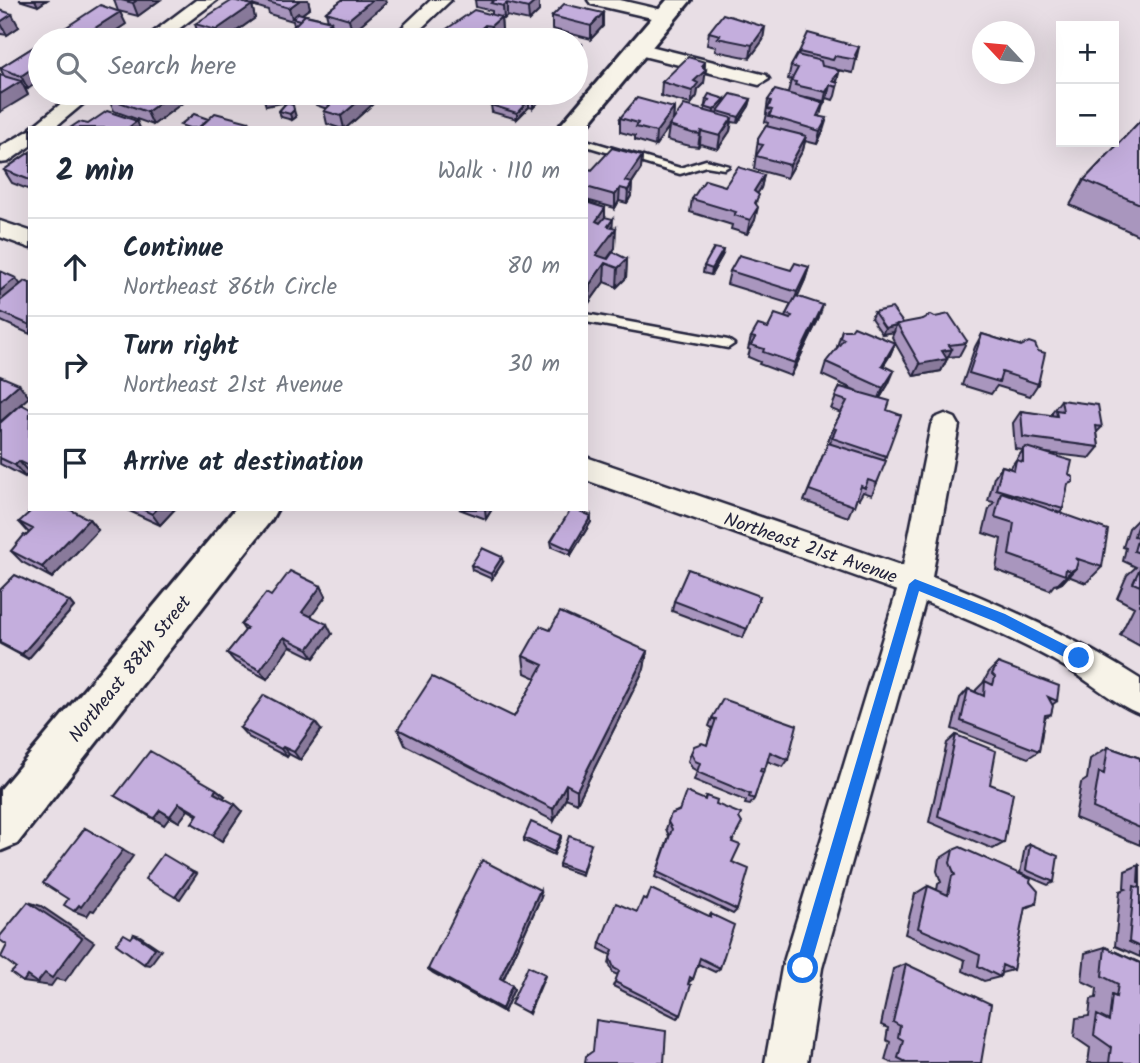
<!DOCTYPE html>
<html lang="en">
<head>
<meta charset="utf-8">
<style>
  body { margin:0; font-family:Kalam,sans-serif; background:#f6f6f7; color:#1f2937 }
  .controls { position:absolute; right:21px; top:21px; display:grid; overflow:hidden; border-radius:0px; box-shadow:0 7px 28px #0002 }
  .controls button { width:63px; height:63px; display:grid; place-items:center; padding:0; border:0; border-bottom:2px solid #e0e1e3; background:#fff; color:#1f2937; font:35px sans-serif }
  .compass { position:absolute; left:972px; top:21px; width:63px; height:63px; border-radius:50%; background:#fff; box-shadow:0 7px 28px #0002; rotate:296deg }
  .stop { position:absolute; width:21px; height:21px; margin:-16px; border:5px solid #1a73e8; border-radius:50%; background:#fff }
  .stop.end { background:#1a73e8; border-color:#fff; box-shadow:0 2px 7px #0008 }
  .list { margin:0; padding:0; list-style:none }
  h2 { display:flex; justify-content:space-between; align-items:center; height:91px; margin:0; padding:0 28px; font-size:30px }
  h2 small { font-size:23px; font-weight:400; color:#747a83 }
  .list li { display:grid; grid-template-columns:46px 1fr auto; gap:21px; align-items:center; box-sizing:border-box; height:98px; padding:0 28px; border-top:2px solid #e0e1e3 }
  .list b { display:block; font-size:26px; white-space:nowrap }
  .list p { margin:0; font-size:23px; white-space:nowrap; color:#747a83 }
  .list em { font-size:23px; font-style:normal; color:#747a83 }
  .icon { flex:none; width:38px; height:38px; fill:none; stroke:currentColor; stroke-width:2; stroke-linecap:round; stroke-linejoin:round }
  .map { position:relative; flex:none; width:1140px; height:1063px; overflow:hidden }
  .search { position:absolute; background:#fff; box-shadow:0 7px 28px #0002; left:28px; top:28px; width:560px; height:77px; display:flex; align-items:center; gap:18px; box-sizing:border-box; padding:0 24px; border-radius:38px; color:#747a83; font-size:26px }
  .panel { position:absolute; background:#fff; box-shadow:0 7px 28px #0002; left:28px; top:126px; width:560px; height:385px; border-radius:0px }
  .map>svg:first-child { display:block }
  .lines { fill:none; stroke-linecap:round; stroke-linejoin:round }
  .lane-casing { stroke:#22223b; stroke-width:5 }
  .street-casing { stroke:#22223b; stroke-width:5 }
  .secondary-casing { stroke:#22223b; stroke-width:6 }
  .lane { fill:#f7f3e8; fill-rule:evenodd }
  .street { fill:#f7f3e8; fill-rule:evenodd }
  .secondary { fill:#f7f3e8; fill-rule:evenodd }
  .wall { fill:#a996be; stroke:#22223b; stroke-width:2 }
  .shaded-wall { fill:#897a9b; stroke:#22223b; stroke-width:2 }
  .building { fill:#c4aedd; stroke:#22223b; stroke-width:2 }
  .route { fill:#1a73e8 }
  .labels { text-anchor:middle; stroke-width:5; stroke-linejoin:round; paint-order:stroke }
  .street-label { font-size:19px; fill:#22223b; stroke:#f7f3e8 }
</style>
</head>
<body>
<div class="map">
<svg width="1140" height="1063" viewBox="0 0 1140 1063">
  <rect width="100%" height="100%" fill="#e8dee5"/>
  <filter id="ink" filterUnits="userSpaceOnUse"><feTurbulence type="fractalNoise" baseFrequency=".0143" numOctaves="2"/><feDisplacementMap in="SourceGraphic" scale="14" xChannelSelector="R" yChannelSelector="G"/><feConvolveMatrix kernelMatrix="1 2 1 2 8 2 1 2 1" color-interpolation-filters="sRGB"/></filter>
  <g filter="url(#ink)">
    <g class="lines">
      <defs>
        <path id="lane" d="M586 140 680 168 706 160 729 166 724 169 706 166 680 174 586 146Z
          M586 314 728 340 734 344 728 348 586 322Z"/>
        <path id="street" d="M196 0H217L164 40H143Z
          M431 0H451L409 40H389Z
          M588 0H620L671 12 674 16 665 21 591 4Z
          M638 43 766 75 769 79 759 85 631 53 629 49 631 45Z
          M74 93H96L54 128H31Z
          M30 130V146L8 162 0 163V147Z
          M0 221 30 231V248L0 237Z
          M945 414 955 418 959 425 932 577C1005 606 1074 637 1140 679V714C1113 703 1092 683 1067 668 1022 642 974 622 925 602L822 968 807 1063H765L782 968 897 591 586 480V457L903 566 931 425 935 418Z"/>
        <path id="secondary" d="M667 0H691L585 128H558Z
          M235 509H277L271 520 17 844 0 851V790Z"/>
      </defs>
      <use href="#lane" class="lane-casing"/>
      <use href="#street" class="street-casing"/>
      <use href="#secondary" class="secondary-casing"/>
      <use href="#lane" class="lane"/>
      <use href="#street" class="street"/>
      <use href="#secondary" class="secondary"/>
    </g>
    <path class="wall" d="M19 0H47L38 6Z
      M114 0H160L138 16 118 11Z
      M248 0H308L310 8 302 14 328 20 326 12 342 0H385L386 3 352 32 333 26 334 34 328 40H287L285 35 295 25H294L293 21 269 14 268 10 252 5 255 18 224 40H211L199 37 195 24 249 4Z
      M475 0H539V11L529 21 507 16 504 19H501L502 30 492 39 486 38 484 40H438V35L492 15V11L476 7Z
      M0 10 19 27 7 35 1 34H0Z
      M603 13V26L591 39 552 29V16Z
      M126 24 102 40H59L56 34Z
      M709 32 763 40 750 58 715 51 716 47 707 45Z
      M40 43 28 89 25 88 28 95 4 76 0 68Z
      M859 47 853 73 838 70 839 72 837 82 838 83 835 96 833 100 827 98 823 105 820 116 823 131 817 144 805 141 803 150 787 178 754 169 758 139 767 126 768 123 765 122 767 114H766L768 100 788 93 791 80 788 79 791 66 798 56 799 52Z
      M705 62 704 83 698 89 697 96 691 104 661 96 662 82Z
      M116 93H192L193 95 153 125 114 111 108 98Z
      M312 93H371L373 104 346 128H339L327 124 324 111 327 109 316 105Z
      M426 93H446L443 96Z
      M547 93 533 108 529 107 517 119 492 112 491 105Z
      M706 99H725L724 102 751 99 749 106 738 123 732 122 730 131 718 149 700 144 698 147 690 146 667 140 669 127 655 146 635 140V136L620 132V118L674 108 673 121 704 111 706 105H705Z
      M286 103 296 117 292 120 281 117 279 111Z
      M1140 121V236L1070 205 1084 180Z
      M30 152V190L12 183 4 170Z
      M642 156 641 169 632 183 631 196 627 203 619 201 615 208 586 200V171Z
      M764 175 761 188 757 193 755 220 747 234 731 229 732 225 690 212 692 199 725 186Z
      M586 202 605 208V217L612 227 615 248 607 259H627L626 278 617 287 604 282 589 303 586 302Z
      M722 256 711 275 703 273 704 266Z
      M809 267 805 280 797 297 819 318 791 376 759 364 760 362 748 357 750 350 748 349 751 337 768 328 785 317 791 304 727 284 730 271 791 270Z
      M0 271 20 285 30 283V334L1 321 0 319Z
      M874 312 903 323 967 341 959 356 948 357 941 371 914 376 895 343 890 355 883 366 889 383 880 398 887 410 886 456 877 483 872 495 863 492 859 499 856 498 848 517 804 501 828 443H830L831 441 828 440 841 413 831 409 840 387 859 392 822 375 826 362 836 350 842 330 895 343 892 337 894 332 882 334 871 318Z
      M982 334 1038 351V384L1030 396 997 386 991 394 962 385 975 347Z
      M1061 400 1102 427 1097 432 1099 447 1090 458 1046 453 1067 490 1063 509 1060 513 1102 567 1086 583 1068 576 1062 583 1054 585 1050 590 996 570 1001 539 983 533 989 509 994 502 988 501 994 477 1002 466 1010 468 1023 450 1015 449 1013 423 1021 411 1052 416V412Z
      M30 409V473L25 477 0 464V423Z
      M125 509H175L160 525Z
      M459 509H492L486 519Z
      M591 516V522L571 555 552 547 551 541Z
      M1140 517V646L1120 635 1134 607 1117 598 1127 575 1136 567 1123 561 1126 548 1123 547 1129 528Z
      M89 519 98 530 52 578 22 562 11 551 29 533 19 522Z
      M503 562 492 579 472 570 471 565Z
      M321 586 326 596 311 616 332 634 314 658 290 646 267 679 235 662 227 653 245 631 241 625 271 596Z
      M0 590 69 601 74 607 28 659 0 644Z
      M760 596 743 638 672 611 674 601Z
      M550 630 647 651 644 669 577 803 566 798 554 821 405 745 398 729 514 717 536 678 525 673 523 656Z
      M998 663 1057 701 1052 705 1051 714 1044 719 1039 751 1028 758 952 729 960 698 968 689 976 692V690L983 683 989 672Z
      M712 718 788 760 783 767 767 761 754 799 750 805 745 804 746 801 694 780 697 771 692 768 688 761 691 753 707 745 712 728 709 726Z
      M240 728 321 730 300 760 289 754 287 757 248 737Z
      M956 735 990 784 1004 843 993 849 929 822 947 743Z
      M1108 747 1140 758V845L1075 818 1081 783 1087 779 1090 759Z
      M216 789 225 796 223 798 242 811 222 841 192 823 198 816 188 810 179 822 170 817 164 825 115 796Z
      M706 796 716 804 739 818 732 842V862L737 910 733 914 655 877 669 836 666 829 671 814 704 799Z
      M561 835V838L554 855 524 841V838Z
      M591 844 582 875 559 867V864Z
      M1030 844 1054 882 1048 885 1020 873 1025 847Z
      M953 850 1030 882 1036 904 1024 909 1013 970 1001 973 1000 977 984 981 963 971 965 960 905 934 915 894 928 886 937 890 938 884 941 882 937 871 939 859Z
      M1139 865 1140 866V957L1115 946 1120 891 1126 889 1124 888 1125 871Z
      M541 897 503 980 512 985 514 989 504 1012 433 973 428 969Z
      M637 912 709 916 711 914 720 968 715 972 698 964 693 979 688 983 681 1015 677 1018 613 986 618 975 613 973 609 963 611 955 599 949 600 943Z
      M1105 947 1140 963V1063H1088L1090 1048 1074 1037 1076 1018 1089 1016 1091 999 1096 998 1097 988 1082 981 1085 953Z
      M906 964 981 1063H892L885 1060 890 1042 886 1040 888 1028 881 1025 893 969Z"/>
    <path class="shaded-wall" d="M35 0H47L38 6Z
      M137 0H160L138 16 133 3Z
      M300 0H308L310 8 295 19 292 18 289 8Z
      M372 0H385L386 3 352 32 349 19Z
      M537 0H539V11L529 21 528 8Z
      M507 3V16L504 19 503 6Z
      M252 5 255 18 224 40H220L216 30Z
      M120 12 126 24 102 40H76Z
      M603 13V26L591 39V26Z
      M12 14 19 27 7 35 0 22Z
      M501 17 502 30 492 39 491 26Z
      M331 21 334 34 328 40H313Z
      M485 25 486 38 484 40H468Z
      M765 27 763 40 750 58 752 45Z
      M582 45V52L576 58V52Z
      M705 62 704 72 706 70 704 83 698 89 697 96 691 104 694 81Z
      M40 63V80L28 89 21 76Z
      M839 72 836 85 832 81Z
      M21 81 28 95 0 112V94Z
      M830 85 827 98 823 106 826 92Z
      M173 93H192L193 95 153 125 147 112Z
      M262 93H291L293 101 266 106Z
      M368 93H371L373 104 346 128H344L341 116Z
      M541 93H547L533 108V101Z
      M725 99 724 105 713 117 714 110Z
      M751 99 749 106 738 123 739 117Z
      M529 100V107L517 119V113Z
      M674 108 673 121 655 146 656 132Z
      M294 110 296 117 292 120 290 114Z
      M732 118 730 131 718 149 720 136Z
      M827 118 823 131 817 144 820 131Z
      M137 121 140 128H128Z
      M249 122 251 128H242Z
      M701 131 700 144 698 147 700 134Z
      M806 136 803 150 787 178 790 165Z
      M642 156 641 169 627 190 625 181Z
      M764 175 761 188 751 204 754 191Z
      M632 183 631 196 627 203 628 190Z
      M620 188 619 201 615 208V195Z
      M758 207 755 220 747 234 750 220Z
      M605 208V227L596 221Z
      M613 219 612 234 616 228 615 248 596 274V255L608 226Z
      M723 250 722 256 711 275 712 269Z
      M627 259 626 278 617 287 618 268Z
      M605 263 604 282 589 303 590 284Z
      M809 267 805 280 794 305 797 292Z
      M16 278 25 291 0 311V291Z
      M823 305 819 318 791 376 795 363Z
      M896 325 894 332 882 334 885 328Z
      M895 343 890 355 876 378 882 365Z
      M952 349 941 371 914 376 920 364 942 351Z
      M894 371 889 383 878 401 883 388Z
      M19 384 29 397 0 422V401Z
      M19 461 29 473 25 477 15 465Z
      M157 509H175L160 525 152 514Z
      M485 509H492L486 519Z
      M591 516V522L571 555V550Z
      M89 519 98 530 52 578 42 567Z
      M502 557 503 562 492 579 491 574Z
      M1076 568 1062 583 1056 586 1071 571Z
      M321 586 326 596 307 622 302 612Z
      M69 601 74 607 28 659 22 654Z
      M327 624 332 634 314 658 308 649Z
      M284 637 290 646 267 679 260 670Z
      M647 651 644 669 577 803V790Z
      M315 722 321 730 300 760 294 752Z
      M283 747 289 754 287 757 281 749Z
      M566 784V798L554 821 553 809Z
      M216 789 225 796 222 800 214 793Z
      M179 803 188 810 179 822 170 816Z
      M235 804 242 811 222 841 213 835Z
      M160 810 170 817 164 825 154 818Z
      M85 828 133 856 94 911 91 910 87 916 74 911 79 905Z
      M193 872 197 874 180 899 175 897Z
      M540 890 541 897 502 982 500 978Z
      M28 902 41 906 94 942 65 981 56 979 51 986 23 982 27 976Z
      M134 934 140 936 161 950 150 965 144 964Z
      M545 974V976L529 1014 528 1013Z
      M512 985 514 989 504 1012 502 1009Z"/>
    <path class="building" d="M121 0H137L133 3Z
      M233 0 252 5 216 30 195 24Z
      M267 0H300L289 8 265 1Z
      M342 0H372L349 19 326 12Z
      M495 0H537L528 8 507 3 503 6 491 3Z
      M564 4 603 13 591 26 552 16Z
      M100 5 120 12 76 40 56 34Z
      M0 10 12 14 0 22Z
      M474 10 501 17 491 26 485 25 468 40H457L438 35Z
      M298 13 305 15 300 20 292 18Z
      M723 14 765 27 752 45 717 38 720 35 709 32Z
      M305 15 331 21 313 40H304L285 35Z
      M808 33 859 47 855 55 857 60 835 56 833 60 799 52Z
      M186 35 205 40H178Z
      M40 43V63L21 76 0 68Z
      M576 43 582 45 576 52Z
      M797 55 821 61 822 66 836 69 839 72 832 81 838 83 837 87 830 85 826 92 795 85 796 82 791 81 798 68 791 66Z
      M688 57 705 62 702 66 706 70 694 81 698 83 692 91 662 82Z
      M0 75 21 81 0 94Z
      M775 90 823 103 817 116 827 118 820 131 769 116 772 110 768 109 771 101 768 100Z
      M116 93H173L147 112 108 98Z
      M314 93H368L341 116 324 111 330 105 328 104 334 99Z
      M503 93H541L533 101 529 100 517 113 491 105Z
      M709 94 725 99 714 110 704 107 710 100 706 99Z
      M731 94 751 99 739 117 718 111Z
      M807 97 823 101 822 103 806 98Z
      M637 98 674 108 656 132 636 127 638 123 620 118Z
      M286 103 293 105 294 110 290 114 279 111Z
      M684 105 732 118 720 136 701 131 700 134 692 133 669 126Z
      M107 111 137 121 128 128H70L79 122 88 124Z
      M215 113 249 122 242 128H199Z
      M194 114 208 119 198 128H189L180 125Z
      M1140 121V204L1084 180Z
      M766 126 806 136 790 165 756 156 763 145 758 144V139Z
      M612 148 642 156 625 181 632 183 628 190 620 188 615 195 586 187V171L588 169 592 170Z
      M30 152V180L4 170Z
      M738 167 764 175 754 191 759 195 755 203 758 207 750 220 734 215 736 212 692 199 705 180 725 186Z
      M586 202 605 208 596 221 600 223 605 217 613 219 608 226 616 228 596 255 608 259 613 252 627 259 618 268 605 263 590 284 586 283Z
      M714 248 723 250 712 269 704 266Z
      M739 255 791 270 795 263 809 267 797 292 730 271Z
      M0 271 16 278 0 291Z
      M25 281 30 283V325L0 312V301Z
      M796 296 823 305 795 363 763 352 764 349 751 345 755 338 751 337 758 325 768 328 775 314 790 319 792 316 786 314Z
      M892 308 903 323 885 328 874 312Z
      M949 314 967 341 966 343 949 345 952 349 942 351 947 359 920 364 897 324 923 319 930 315 935 317Z
      M854 326 895 343 882 365 894 371 883 388 826 362 844 339 840 337 842 330H851Z
      M982 334 1021 346 1029 342 1035 344 1038 351 1045 353 1038 384 1002 372 999 382 969 373Z
      M0 376 19 384 0 401Z
      M840 387 890 401 887 410 901 415 886 456 832 438 836 429 833 428 847 401 835 397Z
      M1061 400 1098 405 1102 427 1096 426 1099 447 1023 437 1021 411 1057 416 1056 410 1063 411Z
      M21 404 30 409 29 466 19 461 15 465 0 458V423Z
      M828 443 886 461 877 483 868 480 865 488 861 486 854 506 809 490Z
      M1026 447 1072 461 1069 474 1073 478V482L1068 484 1063 509 996 489 1002 466 1014 470 1016 460 1023 462V449Z
      M1001 492 1108 530 1102 567 1075 558 1078 561 1076 568 1071 571 1066 569 1065 575 1009 555 1014 523 995 517Z
      M33 509H69L89 519 42 567 11 551 24 535 26 536 33 529 19 522Z
      M142 509H157L152 514Z
      M571 509H575L591 516 571 550 551 541Z
      M1140 517V553L1134 551 1138 537 1134 536Z
      M482 548 502 557 491 574 471 565Z
      M1140 568V586L1133 583Z
      M688 569 760 596 747 629 674 601Z
      M290 571 321 586 302 612 327 624 308 649 284 637 260 670 227 653 247 628 241 625 266 593 271 596Z
      M15 575 69 601 22 654 0 643V590Z
      M560 612 647 651 577 790 566 784 553 809 398 729 432 677 514 717 543 665 523 656 540 626 550 630Z
      M998 663 1059 686 1057 701 1048 697 1053 706 1051 714 1045 715 1039 751 961 721 968 689 984 696 985 681 993 685 995 677 992 674Z
      M264 695 315 722 294 752 283 747 281 749 240 728Z
      M723 699 797 725 788 760 770 752 765 769 761 768 760 771 763 772 754 799 749 797 750 794 697 772 700 763 695 761 691 753 694 746 702 743 707 745 716 719 712 718Z
      M956 735 996 751 990 784 1013 793 1004 843 938 816Z
      M1108 747 1140 758V828L1093 808 1099 772 1104 774Z
      M150 751 216 789 214 793 235 804 213 835 192 823 198 814 179 803 170 816 160 810 154 818 115 796Z
      M686 792 705 800 706 796 717 800 716 804 741 814 739 818 742 823 732 842 740 845 732 862 749 869 737 910 657 872 672 829 668 822 671 814 679 811Z
      M531 822 561 835 554 852 524 838Z
      M85 828 123 850 81 907 79 905 74 911 64 905 68 899 43 883Z
      M569 836 591 844 582 872 559 864Z
      M1030 844 1058 856 1054 882 1026 870Z
      M960 847 1031 879 1030 882 1038 891 1036 904 1025 907 1013 970 1002 965 1000 977 978 966 980 955 918 928 928 886 948 895 952 876 955 875 950 863 953 850Z
      M163 854 193 872 175 897 145 879Z
      M482 860 540 890 500 978 512 985 502 1009 428 969Z
      M1139 865 1140 866V884L1138 883Z
      M1134 886 1140 888V947L1129 942Z
      M651 889 711 917V914L734 925 720 968 700 958 693 979 690 977 688 984 691 985 681 1015 615 982 619 971 614 968 610 958 613 950 600 943 616 903 637 912 643 898 647 900Z
      M28 902 82 938 52 978 45 973 37 983 27 976 23 982 11 973 16 968 1 957 7 945 0 940V936Z
      M124 934 131 938 134 934 155 948 144 964 116 944Z
      M1105 947 1140 963V1063H1109L1111 1047 1094 1035 1097 1015 1109 1021 1112 995 1116 997 1118 984 1102 976Z
      M906 964 991 1004 981 1063H908L898 1058 903 1040 898 1037 900 1026 893 1022Z
      M528 966 545 974 528 1013 511 1004Z
      M596 1020 666 1031 664 1063H585L586 1056 593 1051Z"/>
  </g>
  <path class="route" d="M915 579 1005 614 1083 654 1085 658 1079 663 1074 662 996 622 919 591 810 968 808 973 803 975 797 973 795 968 909 584Z"/>
  <g class="labels">
    <g class="street-label">
      <text transform="translate(811 547) rotate(19)" y="7">Northeast 21st Avenue</text>
      <text transform="translate(129 668) rotate(-51)" y="7">Northeast 88th Street</text>
    </g>
  </g>
</svg>
<div class="controls">
<button>+</button>
<button>−</button>
</div>
<svg class="compass" viewBox="-18 -18 36 36"><path d="M0-13l5 13h-10z" fill="#e53935"/><path d="M0 13l5-13h-10z" fill="#747a83"/></svg>
<div class="stop" style="left:803px;top:968px"></div>
<div class="stop end" style="left:1079px;top:658px"></div>
<div class="search"><svg class="icon" aria-label="search" viewBox="0 0 24 24"><circle cx="10" cy="10" r="6"/><path d="M15 15l6 6"/></svg>Search here</div>
<section class="panel">
<h2>2 min<small>Walk · 110 m</small></h2>
<ul class="list">
<li><svg class="icon" aria-label="ahead" viewBox="0 0 24 24"><path d="M12 20V5M6 11l6-6 6 6"/></svg><div><b>Continue</b><p>Northeast 86th Circle</p></div><em>80 m</em></li>
<li><svg class="icon" aria-label="right" viewBox="0 0 24 24"><path d="M7 20v-9h11M14 6l5 5-5 5"/></svg><div><b>Turn right</b><p>Northeast 21st Avenue</p></div><em>30 m</em></li>
<li><svg class="icon" aria-label="arrive" viewBox="0 0 24 24"><path d="M6 21V4h12l-3 4 3 4H6"/></svg><div><b>Arrive at destination</b></div></li>
</ul>
</section>
</div>
</body>
</html>
